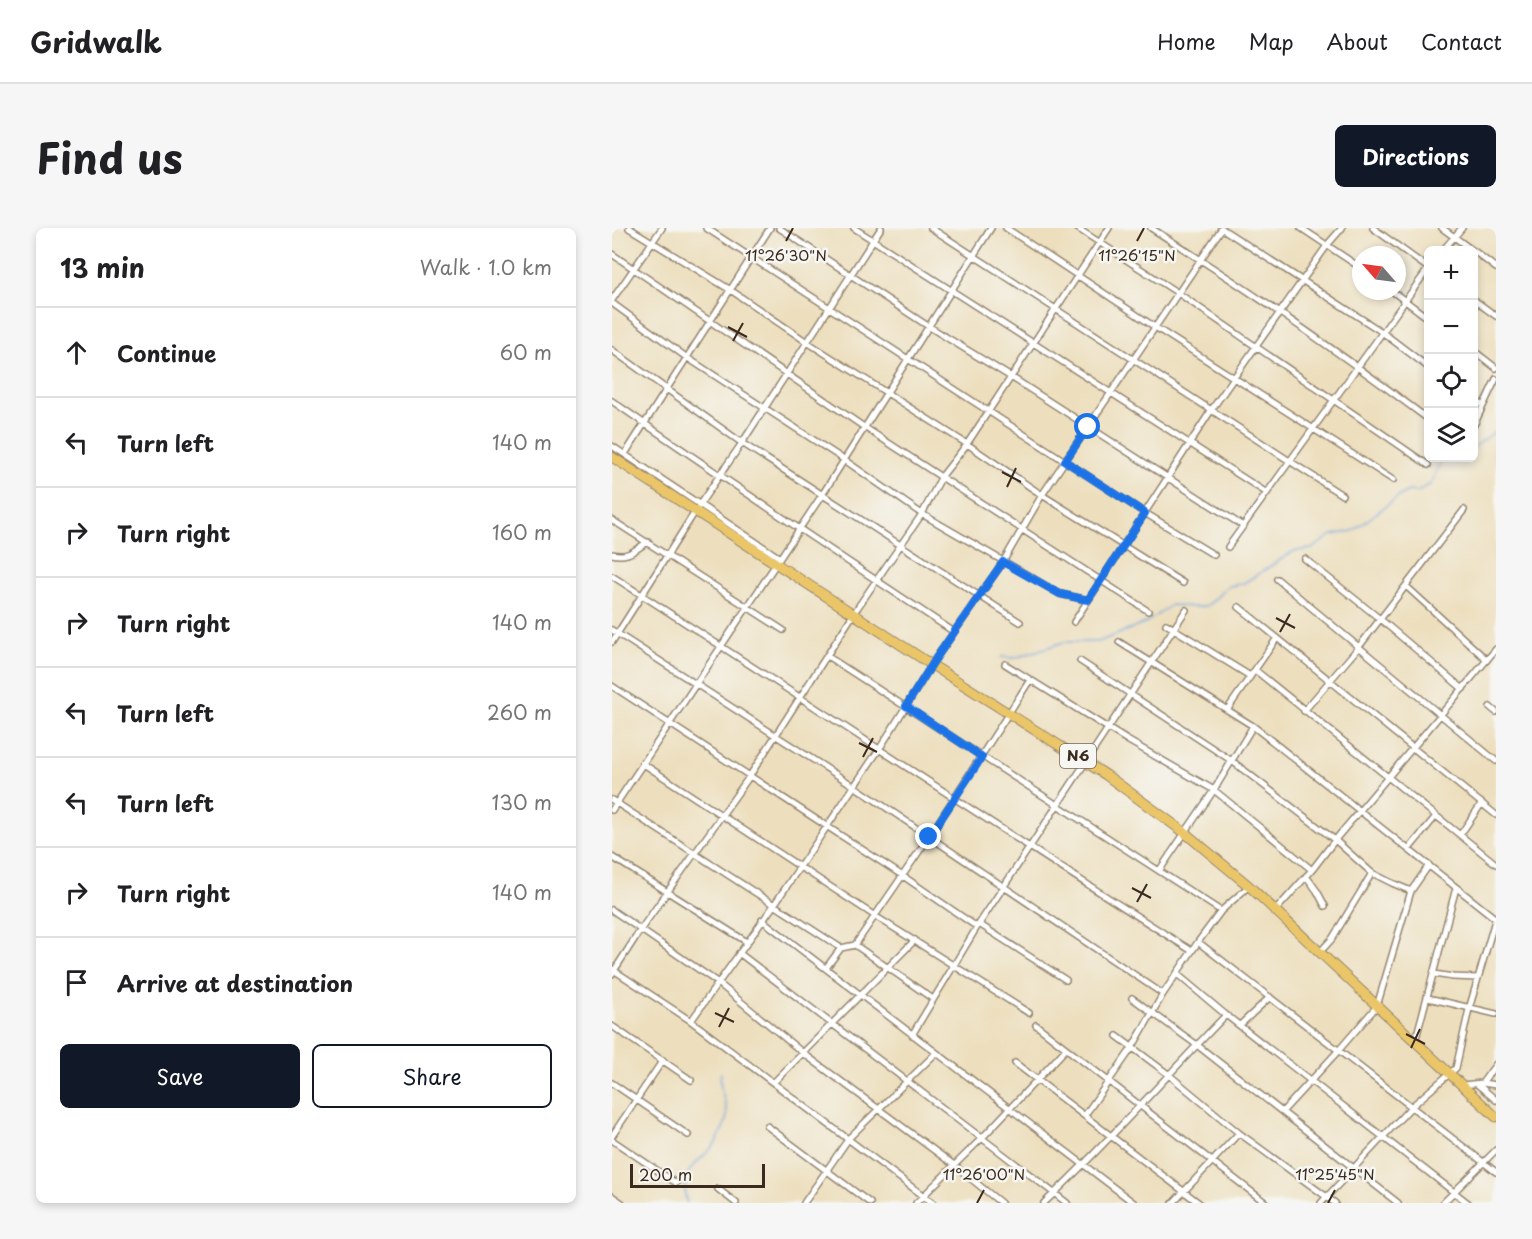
<!DOCTYPE html>
<html lang="en">
<head>
<meta charset="utf-8">
<style>
  body { margin:0; font-family:"Playpen Sans",sans-serif; background:#f6f6f6; color:#202124 }
  .controls { position:absolute; right:18px; top:18px; display:grid; overflow:hidden; border-radius:9px; box-shadow:0 3px 9px #0003 }
  .controls button { width:54px; height:54px; display:grid; place-items:center; padding:0; border:0; border-bottom:2px solid #e0e0e0; background:#fff; color:#202124; font:30px sans-serif }
  .compass { position:absolute; left:740px; top:18px; width:54px; height:54px; border-radius:50%; background:#fff; box-shadow:0 3px 9px #0003; rotate:298deg }
  .scale { position:absolute; left:18px; bottom:15px; width:135px; box-sizing:border-box; padding-left:6px; border:3px solid #3b2a1e; border-top:0; font-size:16px; line-height:21px; white-space:nowrap; color:#3b2a1e; -webkit-text-stroke:4px #f6f6f2; paint-order:stroke }
  .stop { position:absolute; width:18px; height:18px; margin:-14px; border:4px solid #1a73e8; border-radius:50%; background:#fff }
  .stop.end { background:#1a73e8; border-color:#fff; box-shadow:0 2px 6px #0008 }
  .list { margin:0; padding:0; list-style:none }
  h2 { display:flex; justify-content:space-between; align-items:center; height:78px; margin:0; padding:0 24px; font-size:26px }
  h2 small { font-size:20px; font-weight:400; color:#757577 }
  .list li { display:grid; grid-template-columns:39px 1fr auto; gap:18px; align-items:center; box-sizing:border-box; height:90px; padding:0 24px; border-top:2px solid #e0e0e0 }
  .list b { display:block; font-size:22px; white-space:nowrap }
  .list em { font-size:20px; font-style:normal; color:#757577 }
  .actions { display:flex; gap:12px; padding:18px 24px }
  .actions a { flex:1; padding:14px 0; border:2px solid #111827; border-radius:9px; text-align:center; font-size:21px; color:#111827 }
  .actions .main { background:#111827; color:#fff }
  .icon { flex:none; width:33px; height:33px; fill:none; stroke:currentColor; stroke-width:2; stroke-linecap:round; stroke-linejoin:round }
  .map { position:relative; flex:none; width:884px; height:975px; overflow:hidden; border-radius:9px }
  header { display:flex; align-items:center; gap:36px; box-sizing:border-box; height:84px; padding:0 30px; background:#fff; border-bottom:2px solid #e0e0e0 }
  header strong { font-size:28px }
  nav { display:flex; gap:33px; margin-inline-start:auto; font-size:21px }
  .intro { display:flex; align-items:center; justify-content:space-between; box-sizing:border-box; height:144px; padding:0 36px }
  h1 { margin:0; font-size:42px }
  .button { padding:15px 27px; border-radius:9px; background:#111827; color:#fff; font-size:21px; font-weight:700 }
  main { display:flex; gap:36px; padding:0 36px }
  aside { flex:1; background:#fff; border-radius:9px; box-shadow:0 3px 9px #0003 }
  .map>svg:first-child { display:block }
  .lines { fill:none; stroke-linecap:round; stroke-linejoin:round }
  .stream { stroke:#699fd6; stroke-width:1.5 }
  .minor-casing { stroke:#94846e; stroke-width:8 }
  .trunk-casing { stroke:#94846e; stroke-width:11 }
  .minor { stroke:#fff; stroke-width:5 }
  .trunk { stroke:#ebc669; stroke-width:9 }
  .route { stroke:#1a73e8; stroke-width:8 }
  .ticks { fill:none; stroke:#3b2a1e; stroke-width:2 }
  .labels { text-anchor:middle; stroke-width:5; stroke-linejoin:round; paint-order:stroke }
  .shield { fill:#f6f6f2; stroke:#73675e; stroke-width:1.5 }
  .shield-label { font-size:15px; font-weight:bold; fill:#3b2a1e }
  .ticks-label { font-size:15px; text-anchor:middle; fill:#3b2a1e; stroke:#f6f6f2; stroke-width:5; stroke-linejoin:round; paint-order:stroke }
</style>
</head>
<body>
<header>
<strong>Gridwalk</strong>
<nav><a>Home</a><a>Map</a><a>About</a><a>Contact</a></nav>
</header>
<div class="intro"><h1>Find us</h1><a class="button">Directions</a></div>
<main>
<aside>
<h2>13 min<small>Walk · 1.0 km</small></h2>
<ul class="list">
<li><svg class="icon" aria-label="ahead" viewBox="0 0 24 24"><path d="M12 20V5M6 11l6-6 6 6"/></svg><div><b>Continue</b></div><em>60 m</em></li>
<li><svg class="icon" aria-label="left" viewBox="0 0 24 24"><path d="M17 20v-9H6M10 6l-5 5 5 5"/></svg><div><b>Turn left</b></div><em>140 m</em></li>
<li><svg class="icon" aria-label="right" viewBox="0 0 24 24"><path d="M7 20v-9h11M14 6l5 5-5 5"/></svg><div><b>Turn right</b></div><em>160 m</em></li>
<li><svg class="icon" aria-label="right" viewBox="0 0 24 24"><path d="M7 20v-9h11M14 6l5 5-5 5"/></svg><div><b>Turn right</b></div><em>140 m</em></li>
<li><svg class="icon" aria-label="left" viewBox="0 0 24 24"><path d="M17 20v-9H6M10 6l-5 5 5 5"/></svg><div><b>Turn left</b></div><em>260 m</em></li>
<li><svg class="icon" aria-label="left" viewBox="0 0 24 24"><path d="M17 20v-9H6M10 6l-5 5 5 5"/></svg><div><b>Turn left</b></div><em>130 m</em></li>
<li><svg class="icon" aria-label="right" viewBox="0 0 24 24"><path d="M7 20v-9h11M14 6l5 5-5 5"/></svg><div><b>Turn right</b></div><em>140 m</em></li>
<li><svg class="icon" aria-label="arrive" viewBox="0 0 24 24"><path d="M6 21V4h12l-3 4 3 4H6"/></svg><div><b>Arrive at destination</b></div></li>
</ul>
<div class="actions"><a class="main">Save</a><a>Share</a></div>
</aside>
<div class="map">
<svg width="884" height="975" viewBox="0 0 884 975">
  <rect width="100%" height="100%" fill="#f6f6f2"/>
  <filter id="ink" filterUnits="userSpaceOnUse"><feTurbulence type="fractalNoise" baseFrequency=".0167" numOctaves="2"/><feDisplacementMap in="SourceGraphic" scale="12" xChannelSelector="R" yChannelSelector="G"/><feConvolveMatrix kernelMatrix="1 2 1 2 8 2 1 2 1" color-interpolation-filters="sRGB"/></filter>
  <filter id="wash" filterUnits="userSpaceOnUse"><feTurbulence type="fractalNoise" baseFrequency=".008" numOctaves="4" result="noise"/><feDisplacementMap in="SourceGraphic" scale="24" xChannelSelector="R" yChannelSelector="G"/><feGaussianBlur stdDeviation="1.35" result="paint"/><feColorMatrix in="noise" values="0 0 0 0 0 0 0 0 0 0 0 0 0 0 0 0 0 1.4 0 .05"/><feComposite in="paint" operator="in"/></filter>
  <g filter="url(#wash)">
    <rect width="100%" height="100%" fill="#eddfbe"/>
    <g class="lines">
      <path class="stream" d="M862 219 884 203
        M389 429 403 430 452 414H486L534 395 559 377C593 379 591 386 614 359L632 355 682 323 700 321 720 307 741 303 783 271 796 263 805 264 819 256 828 235 838 230
        M75 975C73 970 73 967 73 962 72 933 98 930 107 909 110 903 115 893 115 886 114 871 106 861 109 845"/>
    </g>
  </g>
  <g filter="url(#ink)">
    <g class="lines">
      <defs>
        <path id="minor" d="M17 0 117 61 195 114 355 216 430 267 571 355
          M94 0 533 285 602 327
          M167 0 316 98 399 149 631 298
          M242 0 655 265
          M319 0 730 267
          M394 0 543 99 781 252
          M465 0 566 65 816 237
          M539 0C634 60 726 123 816 191
          M609 0 770 104 816 139
          M689 0 749 40
          M761 0 816 40
          M830 0 860 22
          M831 22 850 0
          M862 23 884 40
          M0 26 252 199 536 383
          M780 63 816 90
          M0 72 50 0
          M862 72 884 88
          M0 75 74 129 231 231 310 286 448 366 476 372
          M0 122 130 215 408 394
          M862 123 884 140
          M862 172 871 178
          M0 173C113 252 228 328 342 404
          M862 197 884 151
          M0 218 168 330
          M13 226 158 0
          M0 292 171 402
          M616 319 816 41
          M0 326C17 330 22 322 36 314
          M693 331 768 391 851 461
          M0 348C194 472 385 600 580 723
          M665 351 884 533
          M794 358 875 432
          M627 379 884 587
          M462 394 600 181 716 16 730 0
          M554 396 638 448
          M0 402 242 558 551 766
          M0 414 88 276 130 215 269 0
          M507 414 641 498 884 691
          M215 428 609 683
          M468 433 620 533 723 612 760 645 780 655 799 663
          M393 436 515 512 602 562 700 642
          M643 442 884 636
          M0 458 291 648 365 699
          M878 479 884 484
          M615 482 665 410
          M692 483 746 420 852 282
          M30 535 263 688 417 785
          M0 572 229 720
          M0 582 210 267 379 0
          M848 607 870 575
          M797 621 824 588
          M0 629 135 714
          M547 643 602 562 641 498
          M694 648 705 663 713 678
          M0 682 105 754 191 825 342 937 389 975
          M663 683 700 642 723 612 884 421
          M150 692 522 975
          M367 696 454 752
          M586 714 884 944
          M243 717 317 609 418 452
          M708 724 720 711 760 645
          M127 725 455 975
          M214 740 229 720 243 717 321 771
          M0 741 79 793 321 975
          M0 746 29 701 137 549 246 379 310 286 330 248 355 216 497 0
          M565 746 614 787 856 975
          M822 746 841 749 866 750
          M520 770 585 817 786 975
          M816 770 884 786
          M79 793 162 677 268 520 324 430 391 334 430 267 610 0
          M424 797 654 975
          M628 797 658 769
          M0 798 79 852
          M300 807 365 699 574 382
          M505 808 556 846 627 905 723 975
          M803 814 844 660
          M403 835 587 975
          M162 854 303 712
          M0 855 76 907
          M870 855 884 836
          M865 856 884 872
          M850 857 870 855 884 857
          M671 883 727 822 765 778 799 663 817 637
          M473 887 520 820 551 766 586 714 609 683 637 658
          M155 898 258 975
          M0 908 51 832
          M0 912 64 955
          M106 961 124 975
          M0 968 10 975
          M192 975 237 910 324 825
          M304 975 370 910 454 821
          M432 975C496 915 553 849 614 787
          M561 975 627 905
          M709 975 799 879 844 840 857 781 884 689
          M831 975 884 922"/>
        <path id="trunk" d="M0 229 320 437 494 547 572 604 637 658 884 889"/>
      </defs>
      <use href="#minor" class="minor-casing"/>
      <use href="#trunk" class="trunk-casing"/>
      <use href="#minor" class="minor"/>
      <use href="#trunk" class="trunk"/>
    </g>
  </g>
  <g class="lines" filter="url(#ink)">
    <path class="route" d="M317 609 370 529 294 478 324 430 391 334 448 366 476 372 533 285 453 233 476 199"/>
  </g>
  <path class="ticks" d="M174 13 181 0M525 13 532 0M116 99 135 109M121 113 131 95M390 244 409 254M395 259 404 240M664 390 683 400M668 404 678 386M247 515 265 524M251 529 261 510M520 660 539 670M525 674 535 656M103 785 122 794M107 799 117 780M794 806 813 816M799 820 808 801M365 975 372 962M716 975 723 962"/>
  <g class="labels">
    <rect class="shield" x="448" y="516" width="36" height="24" rx="4.5"/>
    <g class="shield-label">
      <text x="466" y="533">N6</text>
    </g>
  </g>
  <g class="ticks-label">
    <text x="174" y="33">11°26'30"N</text>
    <text x="525" y="33">11°26'15"N</text>
    <text x="372" y="952">11°26'00"N</text>
    <text x="723" y="952">11°25'45"N</text>
  </g>
</svg>
<div class="controls">
<button>+</button>
<button>−</button>
<button><svg class="icon" aria-label="locate" viewBox="0 0 24 24"><circle cx="12" cy="12" r="6"/><path d="M12 2v4M12 18v4M2 12h4M18 12h4"/></svg></button>
<button><svg class="icon" aria-label="layers" viewBox="0 0 24 24"><path d="M12 4l9 5-9 5-9-5zM3 14l9 5 9-5"/></svg></button>
</div>
<svg class="compass" viewBox="-18 -18 36 36"><path d="M0-13l5 13h-10z" fill="#e53935"/><path d="M0 13l5-13h-10z" fill="#757577"/></svg>
<div class="scale">200 m</div>
<div class="stop" style="left:476px;top:199px"></div>
<div class="stop end" style="left:317px;top:609px"></div>
</div>
</main>
</body>
</html>
